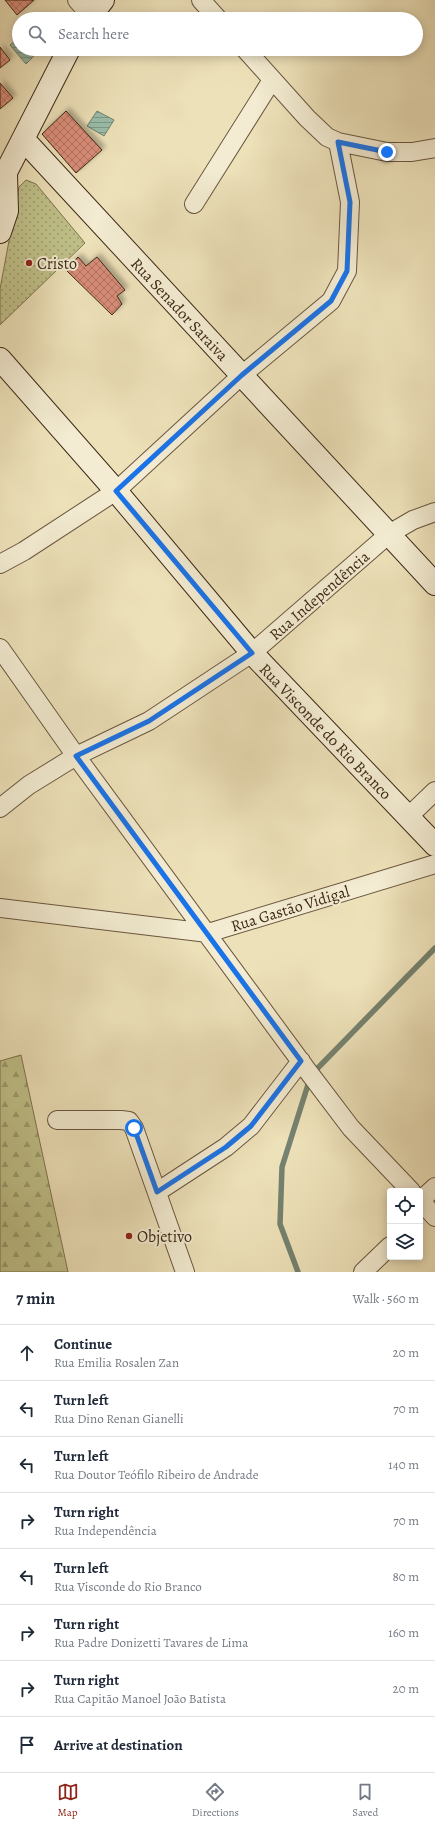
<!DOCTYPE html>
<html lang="en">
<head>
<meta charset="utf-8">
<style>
  body { margin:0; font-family:Alegreya,serif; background:#f2f2f3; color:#1f2937 }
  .controls { position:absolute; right:12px; bottom:12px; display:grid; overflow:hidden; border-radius:4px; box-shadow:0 2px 10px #0003 }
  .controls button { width:36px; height:36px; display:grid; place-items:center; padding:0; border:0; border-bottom:1px solid #e0e1e3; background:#fff; color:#1f2937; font:20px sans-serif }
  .stop { position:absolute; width:12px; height:12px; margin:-9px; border:3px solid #1a73e8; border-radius:50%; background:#fff }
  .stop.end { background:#1a73e8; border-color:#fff; box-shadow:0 1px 4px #0008 }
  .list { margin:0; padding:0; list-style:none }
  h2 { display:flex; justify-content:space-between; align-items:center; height:52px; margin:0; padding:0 16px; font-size:17px }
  h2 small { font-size:13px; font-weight:400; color:#747a83 }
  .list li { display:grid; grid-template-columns:26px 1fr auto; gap:12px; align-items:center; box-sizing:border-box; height:56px; padding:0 16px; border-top:1px solid #e0e1e3 }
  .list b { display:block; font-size:15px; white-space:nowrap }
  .list p { margin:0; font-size:13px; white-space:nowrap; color:#747a83 }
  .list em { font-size:13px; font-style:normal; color:#747a83 }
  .icon { flex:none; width:22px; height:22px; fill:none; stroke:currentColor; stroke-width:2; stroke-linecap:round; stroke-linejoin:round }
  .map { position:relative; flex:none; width:435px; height:1272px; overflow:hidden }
  .search { position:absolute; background:#fff; box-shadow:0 2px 10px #0003; left:12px; right:12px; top:12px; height:44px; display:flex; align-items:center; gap:10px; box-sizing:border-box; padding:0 14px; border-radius:22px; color:#747a83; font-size:15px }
  .sheet { height:500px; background:#fff }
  nav { display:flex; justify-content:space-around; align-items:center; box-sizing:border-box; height:56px; border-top:1px solid #e0e1e3; background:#fff; font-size:11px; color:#747a83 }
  nav a { display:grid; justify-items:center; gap:2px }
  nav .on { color:#8f2418 }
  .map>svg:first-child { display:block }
  .green { fill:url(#green-dots); stroke:#7f7450 }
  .forest { fill:url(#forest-firs); stroke:#7f7450 }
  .water { fill:url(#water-rules); stroke:#75826f }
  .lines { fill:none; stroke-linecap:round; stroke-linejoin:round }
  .stream { stroke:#75826f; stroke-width:5.5 }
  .building { fill:url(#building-cross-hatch); stroke:#3e2816; filter:url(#shadow) }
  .street-casing { stroke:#6a563f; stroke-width:20 }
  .secondary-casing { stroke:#3e2816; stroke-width:24 }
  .street { stroke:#f3ecd2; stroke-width:18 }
  .secondary { stroke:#f3ecd2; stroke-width:22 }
  .route { stroke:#1a73e8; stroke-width:5 }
  .poi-dot { fill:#8f2418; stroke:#f3ecd2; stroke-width:1.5 }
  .labels { text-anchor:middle; stroke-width:4; stroke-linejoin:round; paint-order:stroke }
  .poi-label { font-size:16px; fill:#3e2816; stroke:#f3ecd2; text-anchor:start }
  .street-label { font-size:16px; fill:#3e2816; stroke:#f3ecd2 }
</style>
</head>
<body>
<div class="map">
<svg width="435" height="1272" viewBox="0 0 435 1272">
  <defs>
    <pattern id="green-dots" width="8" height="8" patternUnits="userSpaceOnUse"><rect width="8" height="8" fill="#c0c18a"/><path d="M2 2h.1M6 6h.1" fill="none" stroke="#9d9d70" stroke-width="1.8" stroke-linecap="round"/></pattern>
    <pattern id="forest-firs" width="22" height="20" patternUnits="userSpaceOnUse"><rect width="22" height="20" fill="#c0c18a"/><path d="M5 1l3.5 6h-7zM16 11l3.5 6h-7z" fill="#9d9d70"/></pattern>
    <pattern id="water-rules" width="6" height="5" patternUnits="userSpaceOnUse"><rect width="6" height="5" fill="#9abeab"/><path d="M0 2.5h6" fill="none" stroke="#7f9a8a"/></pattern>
    <pattern id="building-cross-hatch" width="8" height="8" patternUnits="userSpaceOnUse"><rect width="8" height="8" fill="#d98d79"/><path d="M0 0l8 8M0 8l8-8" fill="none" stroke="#b17362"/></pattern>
    <filter id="shadow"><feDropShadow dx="3.5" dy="-3.5" stdDeviation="2" flood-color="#0004"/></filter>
  </defs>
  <rect width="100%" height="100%" fill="#ede1b9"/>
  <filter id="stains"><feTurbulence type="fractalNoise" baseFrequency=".005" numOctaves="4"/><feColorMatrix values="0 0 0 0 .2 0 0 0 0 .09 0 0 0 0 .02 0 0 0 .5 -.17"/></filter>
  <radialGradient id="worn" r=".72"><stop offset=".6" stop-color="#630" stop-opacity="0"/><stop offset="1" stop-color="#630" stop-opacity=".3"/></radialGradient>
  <path class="green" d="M26 180 36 184 85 243 0 325V289L19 187Z"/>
  <path class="forest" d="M21 1055 68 1272H0V1061Z"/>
  <path class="water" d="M19 38V49H36L38 52 26 64 10 45Z
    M97 111 114 120 104 136 87 126Z"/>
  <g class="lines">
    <path class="stream" d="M298 1272 280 1224 282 1167 311 1075 435 948"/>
  </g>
  <path class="building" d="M5 0H34L17 15Z
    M0 47 10 60 0 68Z
    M0 83 13 98 0 109Z
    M66 111 102 150 76 173 42 134Z
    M78 257 86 266 97 257 125 290 117 296 122 304 112 315 66 270Z"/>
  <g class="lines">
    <defs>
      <path id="street" d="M77 0 91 16
        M201 0 218 19
        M245 49 307 118 327 137 338 142 387 152H412L435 148
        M194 204 272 80
        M0 564 24 551 116 491 242 375 331 301 347 271 350 202 338 142
        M0 648 76 756 307 1070 351 1128 411 1191
        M0 808 29 785 76 756 149 721 252 653 389 534 413 520 435 512
        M408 817 435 791
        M0 908 208 933 435 864
        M57 1120H121L129 1121 134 1128 185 1272
        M157 1192 226 1147 251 1126 301 1061
        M420 1200 435 1217
        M420 1201 435 1187
        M363 1272 390 1246"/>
      <path id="secondary" d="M88 19 103 0
        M24 140 435 584
        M0 184 69 49
        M0 232 7 211 6 174
        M0 359 116 491 252 653 435 845"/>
    </defs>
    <use href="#street" class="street-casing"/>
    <use href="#secondary" class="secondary-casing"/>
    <use href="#street" class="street"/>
    <use href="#secondary" class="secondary"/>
  </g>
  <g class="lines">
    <path class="route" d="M134 1128 157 1192 226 1147 251 1126 301 1061 76 756 149 721 252 653 116 491 242 375 331 301 347 271 350 202 338 142 387 152"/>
  </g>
  <g class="poi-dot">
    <circle cx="29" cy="263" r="4"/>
    <circle cx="129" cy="1236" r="4"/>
  </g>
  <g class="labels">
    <g class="poi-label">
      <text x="37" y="269">Cristo</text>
      <text x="137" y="1242">Objetivo</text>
    </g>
    <g class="street-label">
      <text transform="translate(180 309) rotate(47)" y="6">Rua Senador Saraiva</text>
      <text transform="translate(319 595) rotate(-41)" y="6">Rua Independência</text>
      <text transform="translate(326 731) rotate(46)" y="6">Rua Visconde do Rio Branco</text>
      <text transform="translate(290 908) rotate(-17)" y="6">Rua Gastão Vidigal</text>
    </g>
  </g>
  <rect width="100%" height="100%" filter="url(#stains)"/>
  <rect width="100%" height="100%" fill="url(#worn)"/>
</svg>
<div class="controls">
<button><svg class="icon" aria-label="locate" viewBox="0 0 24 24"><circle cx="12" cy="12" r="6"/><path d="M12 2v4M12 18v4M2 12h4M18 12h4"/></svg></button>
<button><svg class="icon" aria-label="layers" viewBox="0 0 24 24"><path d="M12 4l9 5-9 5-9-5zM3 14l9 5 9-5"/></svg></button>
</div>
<div class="stop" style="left:134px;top:1128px"></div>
<div class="stop end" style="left:387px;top:152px"></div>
<div class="search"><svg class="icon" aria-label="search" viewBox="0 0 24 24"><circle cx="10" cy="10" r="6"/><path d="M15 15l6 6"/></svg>Search here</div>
</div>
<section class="sheet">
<h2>7 min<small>Walk · 560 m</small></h2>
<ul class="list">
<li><svg class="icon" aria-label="ahead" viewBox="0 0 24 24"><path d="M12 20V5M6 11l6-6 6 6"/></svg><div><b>Continue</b><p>Rua Emilia Rosalen Zan</p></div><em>20 m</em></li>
<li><svg class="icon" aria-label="left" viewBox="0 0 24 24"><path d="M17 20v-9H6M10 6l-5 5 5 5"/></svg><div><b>Turn left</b><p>Rua Dino Renan Gianelli</p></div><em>70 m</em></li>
<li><svg class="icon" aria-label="left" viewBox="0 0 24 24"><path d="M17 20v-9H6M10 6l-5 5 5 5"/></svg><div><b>Turn left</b><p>Rua Doutor Teófilo Ribeiro de Andrade</p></div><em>140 m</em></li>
<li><svg class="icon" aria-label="right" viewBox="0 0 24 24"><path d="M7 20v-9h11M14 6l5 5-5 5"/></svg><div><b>Turn right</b><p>Rua Independência</p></div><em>70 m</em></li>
<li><svg class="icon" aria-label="left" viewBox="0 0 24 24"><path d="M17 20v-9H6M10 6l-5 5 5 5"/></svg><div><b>Turn left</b><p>Rua Visconde do Rio Branco</p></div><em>80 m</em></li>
<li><svg class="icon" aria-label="right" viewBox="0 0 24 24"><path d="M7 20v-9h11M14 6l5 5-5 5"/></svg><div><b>Turn right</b><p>Rua Padre Donizetti Tavares de Lima</p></div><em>160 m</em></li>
<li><svg class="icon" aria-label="right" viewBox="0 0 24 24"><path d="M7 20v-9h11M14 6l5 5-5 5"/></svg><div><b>Turn right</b><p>Rua Capitão Manoel João Batista</p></div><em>20 m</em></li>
<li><svg class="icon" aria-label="arrive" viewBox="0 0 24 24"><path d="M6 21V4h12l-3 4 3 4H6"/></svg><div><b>Arrive at destination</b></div></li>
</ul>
</section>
<nav>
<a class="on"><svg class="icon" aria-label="map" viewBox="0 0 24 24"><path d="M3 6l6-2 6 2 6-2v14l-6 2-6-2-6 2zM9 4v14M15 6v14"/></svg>Map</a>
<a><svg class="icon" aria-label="directions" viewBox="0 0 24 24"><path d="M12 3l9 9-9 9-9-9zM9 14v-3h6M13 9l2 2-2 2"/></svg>Directions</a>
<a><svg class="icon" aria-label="saved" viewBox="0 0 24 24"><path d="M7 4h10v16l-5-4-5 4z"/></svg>Saved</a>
</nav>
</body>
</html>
